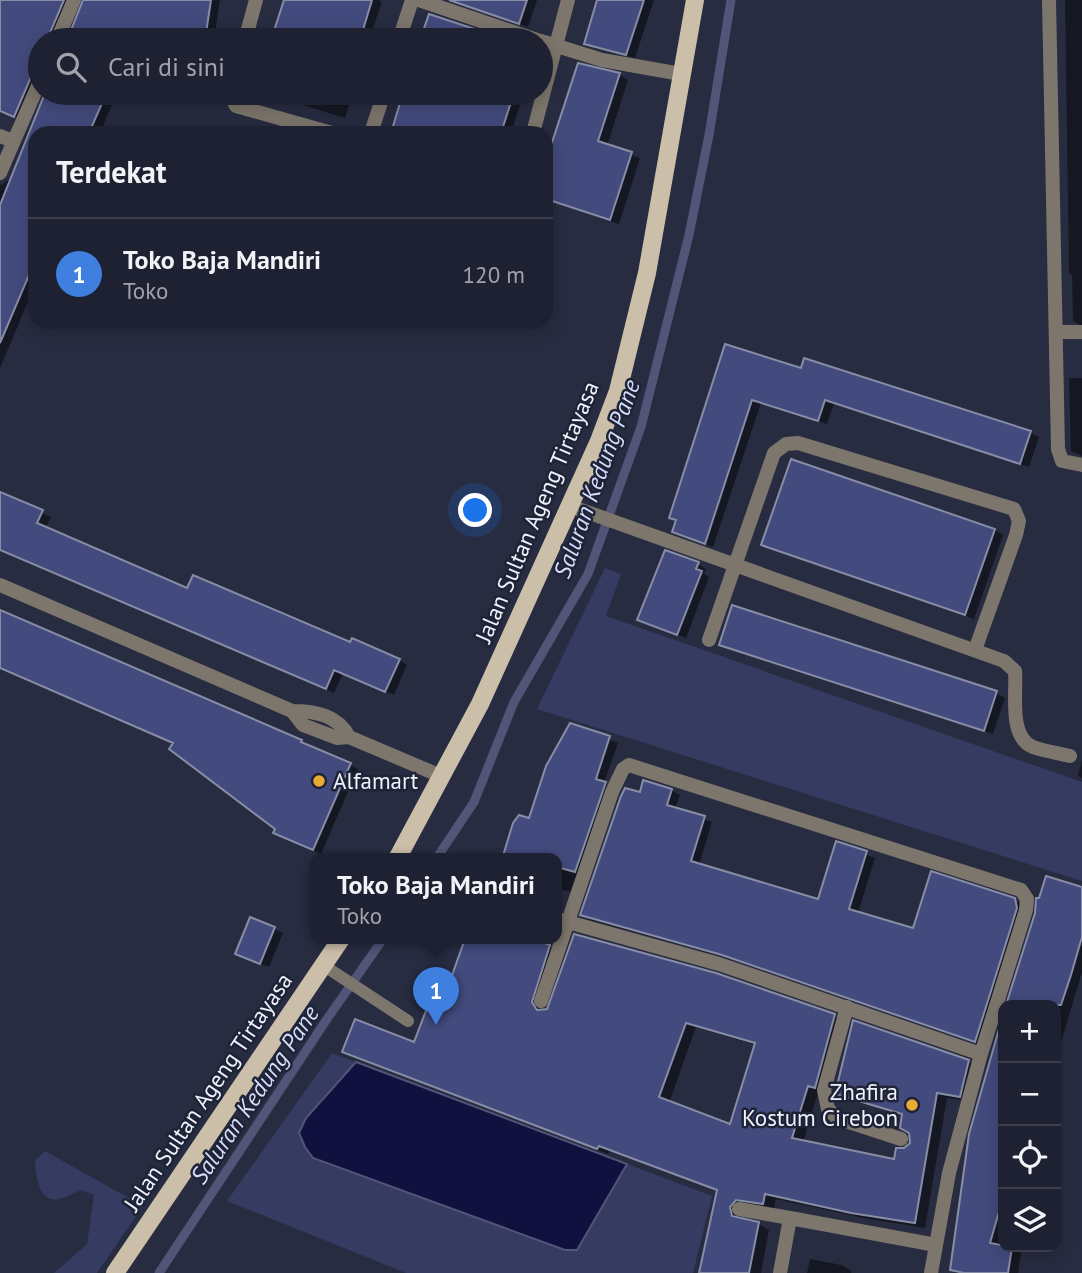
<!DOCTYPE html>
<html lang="id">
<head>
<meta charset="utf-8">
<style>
  body { margin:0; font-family:"PT Sans",sans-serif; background:#262939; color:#f1f3f6 }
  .controls { position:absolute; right:21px; bottom:21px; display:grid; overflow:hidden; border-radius:14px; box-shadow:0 4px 18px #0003 }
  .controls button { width:63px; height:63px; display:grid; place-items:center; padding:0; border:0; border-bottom:2px solid #3c3e4d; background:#1e2131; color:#f1f3f6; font:35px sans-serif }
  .you { position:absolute; left:476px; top:511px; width:24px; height:24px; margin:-18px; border:5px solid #fff; border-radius:50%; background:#1a73e8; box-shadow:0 0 0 10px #1a73e833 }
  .badge { display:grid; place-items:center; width:46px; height:46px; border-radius:50%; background:#e9ab38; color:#fff; font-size:23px; font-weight:700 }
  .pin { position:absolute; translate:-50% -58px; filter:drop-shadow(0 2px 4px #0008) }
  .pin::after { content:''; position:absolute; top:37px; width:24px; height:21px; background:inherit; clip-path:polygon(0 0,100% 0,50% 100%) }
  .popup { position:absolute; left:310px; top:853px; width:252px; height:91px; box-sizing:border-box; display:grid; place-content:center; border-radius:14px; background:#1e2131; filter:drop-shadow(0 2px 5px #0005); font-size:23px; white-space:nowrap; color:#a1a3ab }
  .popup b { font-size:26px; color:#f1f3f6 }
  .popup::after { content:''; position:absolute; left:50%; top:100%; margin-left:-14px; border:14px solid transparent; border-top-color:#1e2131 }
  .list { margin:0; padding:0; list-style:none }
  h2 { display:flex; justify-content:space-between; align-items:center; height:91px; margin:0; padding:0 28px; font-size:30px }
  h2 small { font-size:23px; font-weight:400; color:#a1a3ab }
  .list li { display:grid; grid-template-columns:46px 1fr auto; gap:21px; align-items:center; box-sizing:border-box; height:112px; padding:0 28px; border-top:2px solid #3c3e4d }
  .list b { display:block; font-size:26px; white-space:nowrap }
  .list p { margin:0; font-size:23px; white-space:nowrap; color:#a1a3ab }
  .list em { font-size:23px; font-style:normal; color:#a1a3ab }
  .icon { flex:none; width:38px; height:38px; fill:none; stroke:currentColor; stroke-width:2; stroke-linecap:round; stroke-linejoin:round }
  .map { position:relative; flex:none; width:1082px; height:1273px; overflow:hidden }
  .search { position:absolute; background:#1e2131; box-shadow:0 4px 18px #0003; left:28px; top:28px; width:525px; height:77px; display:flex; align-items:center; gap:18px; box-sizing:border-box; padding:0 24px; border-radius:38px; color:#a1a3ab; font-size:26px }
  .panel { position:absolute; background:#1e2131; box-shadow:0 4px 18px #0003; left:28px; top:126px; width:525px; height:203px; border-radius:21px }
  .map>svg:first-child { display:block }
  .green { fill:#353b61 }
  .water { fill:#10113f; stroke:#535478; stroke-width:2 }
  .shadow { fill:#0007; fill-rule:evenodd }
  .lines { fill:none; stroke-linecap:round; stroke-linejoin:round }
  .stream { stroke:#535478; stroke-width:9 }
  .building { fill:#434b7e; stroke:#888da6; stroke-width:2; fill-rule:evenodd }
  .service { stroke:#7d766c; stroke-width:12 }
  .minor { stroke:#7d766c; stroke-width:14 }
  .primary { stroke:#ccbfaa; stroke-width:18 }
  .poi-dot { fill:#e9ab38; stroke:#1f2336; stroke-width:2.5 }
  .labels { text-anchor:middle; stroke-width:5; stroke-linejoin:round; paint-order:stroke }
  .street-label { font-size:23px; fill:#eff2fd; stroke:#1f2336 }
  .poi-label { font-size:23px; fill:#eff2fd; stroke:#1f2336; text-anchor:start }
  .water-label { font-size:24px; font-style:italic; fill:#d5ddfe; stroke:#1f2336 }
</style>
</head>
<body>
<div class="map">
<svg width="1082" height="1273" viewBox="0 0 1082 1273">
  <rect width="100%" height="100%" fill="#282c41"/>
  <path class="green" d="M605 568 621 574 606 616 1082 782V881L537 709Z
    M332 1053 356 1062 306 1118 299 1133 578 1250 627 1164 712 1196 693 1273H406L227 1201Z
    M45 1151 143 1206 97 1273H54L87 1244 94 1195 82 1190C75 1192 67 1197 60 1199 38 1204 36 1174 35 1160Z"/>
  <path class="water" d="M356 1062 627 1164 577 1250H565L313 1158 305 1147 299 1133 306 1118Z"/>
  <path class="shadow" d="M5 0H75L57 40H40V83L23 120 0 110V11Z
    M170 0H220L214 40H164Z
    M285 0H379L382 2 369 40H273Z
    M481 0H537L528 27 479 9Z
    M599 0H654L635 58 595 48 586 44Z
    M1065 0H1082V326L1073 321 1072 275 1069 273Z
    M579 65 620 75 628 80 607 146 640 158 619 224 546 200V167Z
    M47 93H117L100 133H35V285L0 368V210L2 205 0 204V183L1 185 10 179 13 171 16 172Z
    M181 93H206L205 97Z
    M264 93H353L345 118Z
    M405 93H524L511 133H392Z
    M727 346 802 370 805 360 1031 433 1039 437 1029 467 834 403 827 424 761 403 713 547 682 536 674 531 678 521 671 517Z
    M1069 378H1082V456L1071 451Z
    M792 461 995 530 1003 535 974 619 771 549 763 545Z
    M0 494 51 517 45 528 188 590 399 660 407 665 394 695 343 674 334 693 0 549Z
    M698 564 706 569 704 574 709 577 686 638 648 624Z
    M0 612 302 741 358 769 321 854 283 837 277 828 175 743 0 668Z
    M722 644 996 693 1005 698 993 734 730 649Z
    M571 725 618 743 604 783 614 789 577 894 557 888V859L530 820Z
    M1082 759V778L1078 776Z
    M671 790 680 795 675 809 712 822 699 865 819 901 837 843 875 858 858 913 915 930 1014 900 1023 905 983 1045 732 959 591 920 582 915 641 794Z
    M1082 888V972L1056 1059V1005H1008L1037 913Z
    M251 919 283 933 269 967 246 958Z
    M549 946 560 952 542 1005 543 1011 834 1016 845 1022 819 1090 803 1142 896 1161 912 1143 904 1116 847 1099 837 1093 855 1023 969 1062 979 1068 970 1101 947 1098 925 1228 863 1218 776 1199 774 1208 740 1213 742 1220 759 1224 769 1230 761 1273H701L719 1192 610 1150 608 1154 355 1057 344 1051 415 1044 452 980ZM696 1027 756 1045 731 1126 669 1103Z
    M1003 1021V1234L1000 1246 1012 1248 1021 1253 1018 1273H956L952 1269 992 1057Z
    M810 1259 841 1265 852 1271 851 1273H807Z"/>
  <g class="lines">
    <path class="stream" d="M436 859 474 802 514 702 588 574 641 427 689 235 709 135 731 0
      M159 1273 327 1019 383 939"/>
  </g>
  <path class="building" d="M0 0H64L47 40H40V72L31 77 14 117 0 111Z
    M83 0H211L205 40H67Z
    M284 0H372L360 40H271Z
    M449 0H527L519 24Z
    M597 0H644L626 55 584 44Z
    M429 14 508 40H420Z
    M578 63 620 73 598 141 632 152 610 220 546 199V161Z
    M45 93H84L103 101 89 133H35V261L0 343V205Z
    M403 93H514L501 133H391Z
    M725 344 801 368 804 358 1031 431 1020 464 825 400 818 421 752 400 705 544 672 532 676 520 669 518Z
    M791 459 995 529 965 615 761 545Z
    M0 492 43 510 37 523 187 588 193 575 350 642 352 638 400 659 385 692 334 670 326 689 0 550Z
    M665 550 699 562 696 569 702 571 677 635 637 620Z
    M732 605 997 691 984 731 719 645Z
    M0 610 302 740 301 742 351 763 313 850 273 833 275 829 169 749 173 743 0 668Z
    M570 723 610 736 596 779 606 782 575 872 557 867V859H502L513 823 519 815 529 818 546 766Z
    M643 780 672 789 667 805 705 816 691 861 818 899 836 841 867 851 849 909 913 928 931 871 1015 898 1017 908 975 1042 722 955 580 915 621 796 625 788 640 792Z
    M1046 876 1082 887V937L1071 975 1061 1005H1006L1035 913 1036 898H1039Z
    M250 917 275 927 260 964 235 954Z
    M574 934 716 973 835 1014 815 1088 808 1086 792 1138 894 1159 896 1148H904L910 1143 909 1133 900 1128 902 1114 835 1094 853 1020 969 1060 960 1097 937 1093 915 1223 851 1213 765 1194 763 1204 736 1200 730 1207 732 1216 759 1222 749 1273H699L717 1190 599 1146 597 1149 342 1052 355 1019 414 1042 440 974 451 978 465 939H535L550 945 532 1002 537 1010 547 1009ZM686 1023 755 1043 730 1124 659 1097Z
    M1003 1015V1198L990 1243 1012 1247 1008 1273H964L950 1270 969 1134Z"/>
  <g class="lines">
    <path class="service" d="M323 965 408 1021"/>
    <path class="minor" d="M419 0 537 40
      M1049 0 1058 449 1062 461 1082 465
      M57 40 74 0
      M245 40 256 0
      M399 40 412 0
      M541 41 602 60 681 74
      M230 93 236 106 332 133
      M371 133 384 93
      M533 133 568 0
      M0 136 13 141
      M0 173 40 81
      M1057 332H1082
      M570 506 1004 661 1015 671C1017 693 1008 737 1033 747 1044 751 1058 753 1070 756
      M0 585 292 711C315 711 338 715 349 737L441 776
      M709 640 774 453 786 444 798 443 1014 509 1019 521 1016 535 975 650
      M292 711 303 725 337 738 349 737
      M557 919 719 964 981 1054
      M541 1001 612 792 623 769 629 765 1021 890 1027 899 1026 910 981 1054 949 1173 931 1273
      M847 1007 824 1090 828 1109 837 1118 901 1139
      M739 1209 790 1218
      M780 1273 790 1218 936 1245"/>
    <path class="primary" d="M397 859 480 704 599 441 618 391 647 273 695 0
      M115 1273 341 939"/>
  </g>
  <g class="poi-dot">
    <circle cx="319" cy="781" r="7"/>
    <circle cx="912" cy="1105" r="7"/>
  </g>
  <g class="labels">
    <g class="street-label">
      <text transform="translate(537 512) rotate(-67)" y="8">Jalan Sultan Ageng Tirtayasa</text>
      <text transform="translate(208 1092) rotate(-56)" y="8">Jalan Sultan Ageng Tirtayasa</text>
    </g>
    <g class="poi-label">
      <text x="333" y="789">Alfamart</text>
      <text x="898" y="1100" text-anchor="end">Zhafira<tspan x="898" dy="26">Kostum Cirebon</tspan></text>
    </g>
    <g class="water-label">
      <text transform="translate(597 479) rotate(-70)" y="8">Saluran Kedung Pane</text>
      <text transform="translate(255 1095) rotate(-56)" y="8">Saluran Kedung Pane</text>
    </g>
  </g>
</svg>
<div class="controls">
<button>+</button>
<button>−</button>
<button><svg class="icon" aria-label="locate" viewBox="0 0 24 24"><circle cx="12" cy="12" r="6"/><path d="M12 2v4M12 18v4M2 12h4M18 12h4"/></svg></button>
<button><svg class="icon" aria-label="layers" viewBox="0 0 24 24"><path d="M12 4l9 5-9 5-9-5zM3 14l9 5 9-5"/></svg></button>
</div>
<div class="you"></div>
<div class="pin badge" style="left:436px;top:1025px;background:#3f7fe0">1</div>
<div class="popup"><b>Toko Baja Mandiri</b>Toko</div>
<div class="search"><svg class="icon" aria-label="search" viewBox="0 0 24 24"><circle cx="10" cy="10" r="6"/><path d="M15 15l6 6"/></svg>Cari di sini</div>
<section class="panel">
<h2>Terdekat<small></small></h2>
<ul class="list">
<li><span class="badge" style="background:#3f7fe0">1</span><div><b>Toko Baja Mandiri</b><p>Toko</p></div><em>120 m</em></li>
</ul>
</section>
</div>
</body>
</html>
